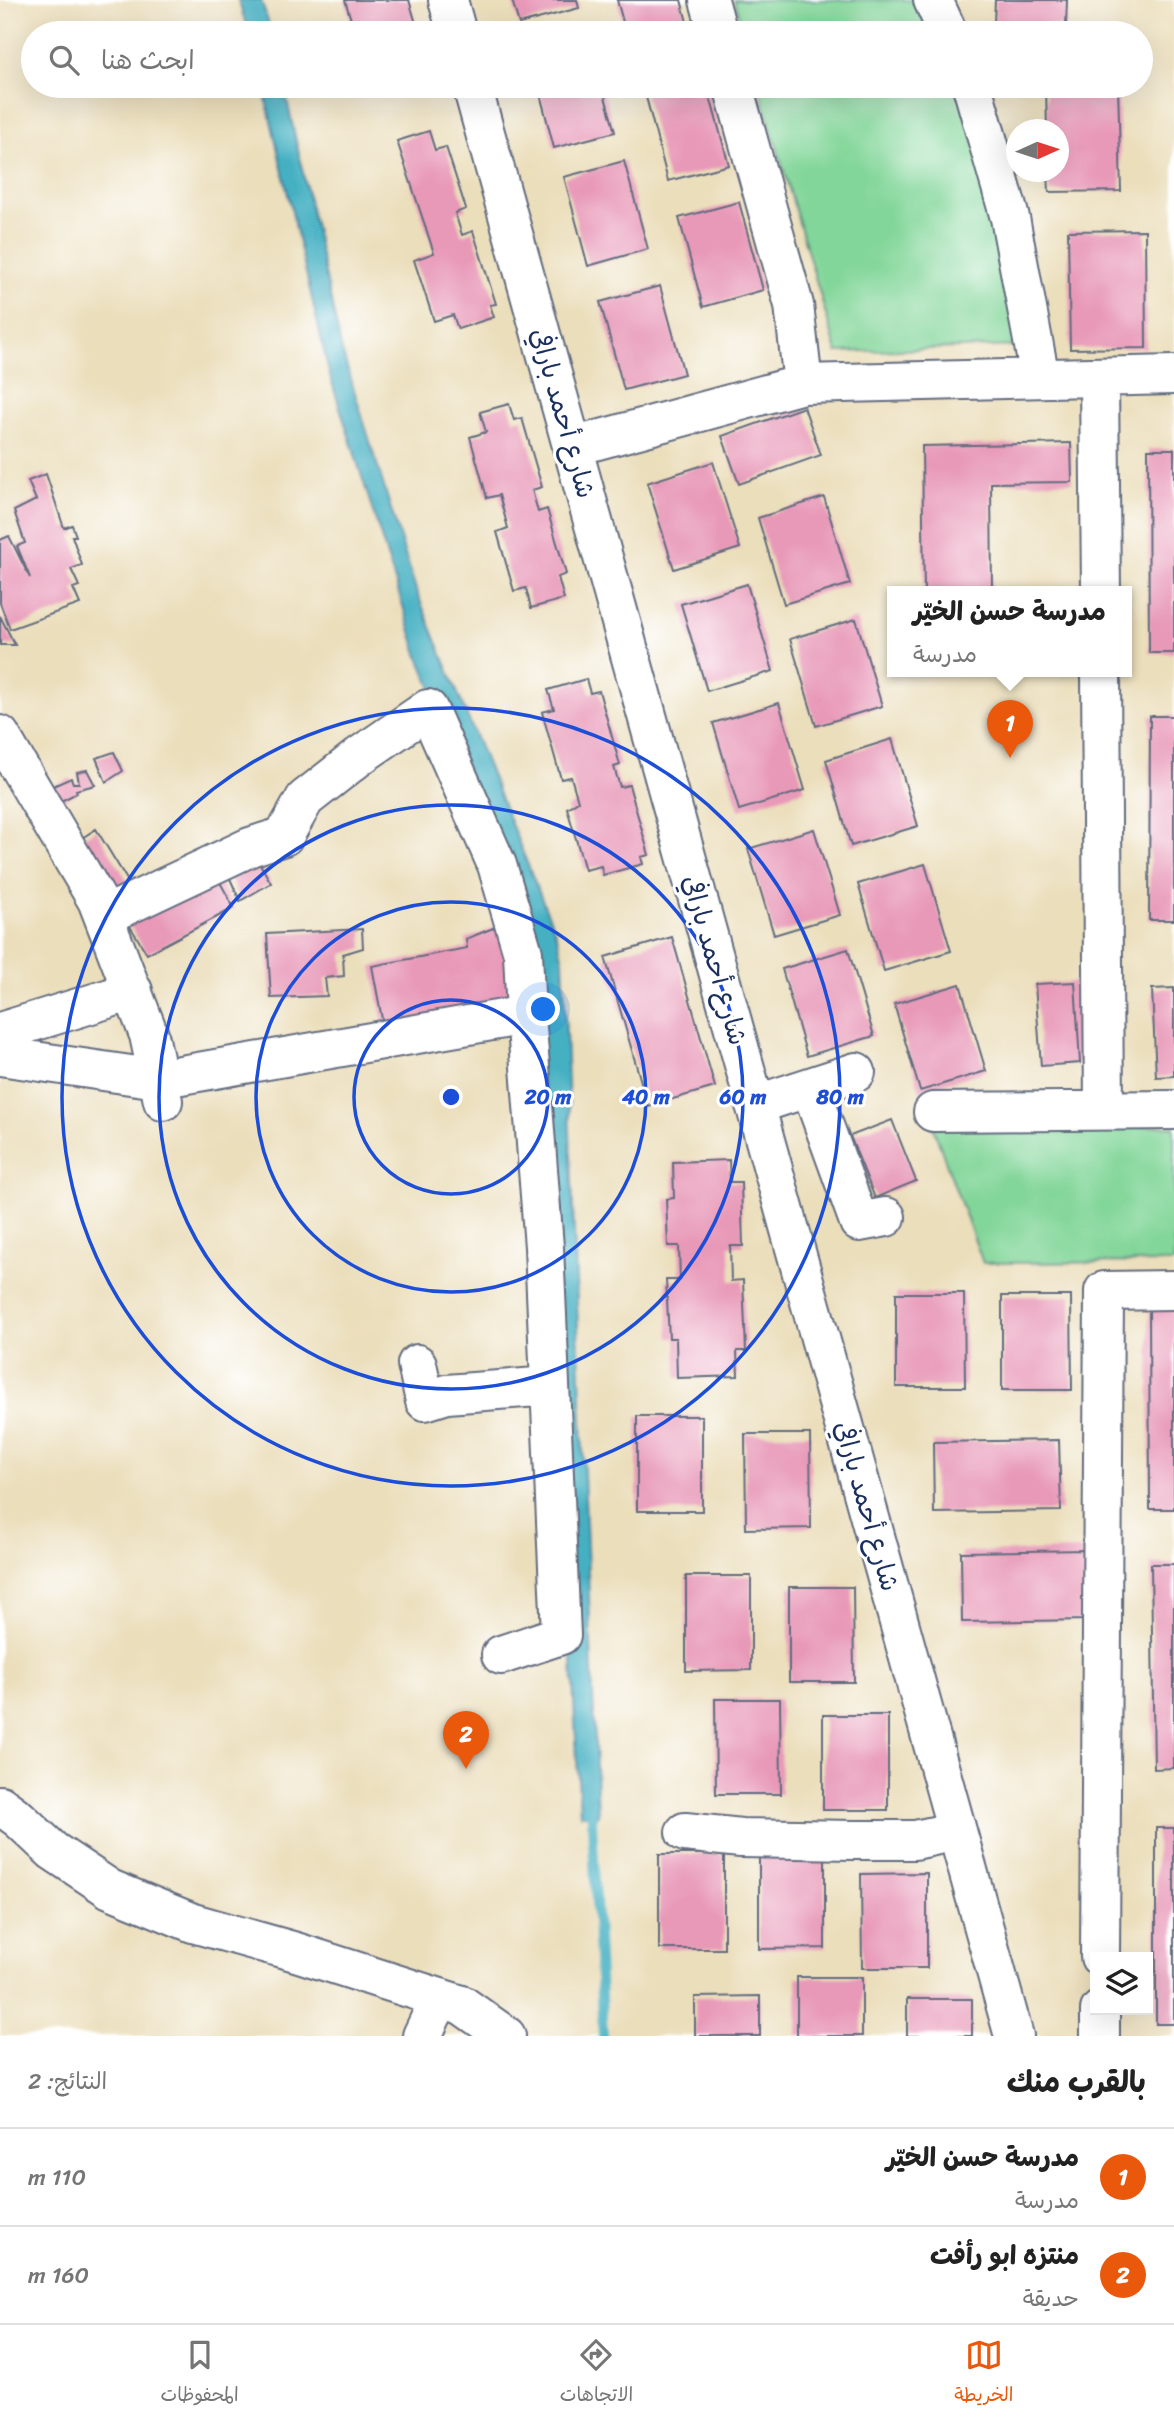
<!DOCTYPE html>
<html lang="ar">
<head>
<meta charset="utf-8">
<style>
  body { margin:0; font-family:Sriracha,"Playpen Sans Arabic",sans-serif; background:#f2f2f2; color:#222; direction:rtl }
  .controls { position:absolute; right:21px; bottom:21px; display:grid; overflow:hidden; border-radius:0px; box-shadow:0 7px 28px #0002 }
  .controls button { width:63px; height:63px; display:grid; place-items:center; padding:0; border:0; border-bottom:2px solid #e0e0e0; background:#fff; color:#222; font:35px sans-serif }
  .compass { position:absolute; left:1006px; top:119px; width:63px; height:63px; border-radius:50%; background:#fff; box-shadow:0 7px 28px #0002; rotate:87deg }
  .you { position:absolute; left:544px; top:1010px; width:24px; height:24px; margin:-18px; border:5px solid #fff; border-radius:50%; background:#1a73e8; box-shadow:0 0 0 10px #1a73e833 }
  .badge { display:grid; place-items:center; width:46px; height:46px; border-radius:50%; background:#ea580c; color:#fff; font-size:23px; font-weight:700 }
  .pin { position:absolute; translate:-50% -58px; filter:drop-shadow(0 2px 4px #0008) }
  .pin::after { content:''; position:absolute; top:37px; width:24px; height:21px; background:inherit; clip-path:polygon(0 0,100% 0,50% 100%) }
  .popup { position:absolute; left:887px; top:586px; width:245px; height:91px; box-sizing:border-box; display:grid; place-content:center; border-radius:0px; background:#fff; filter:drop-shadow(0 2px 5px #0005); font-size:23px; white-space:nowrap; color:#767676 }
  .popup b { font-size:26px; color:#222 }
  .popup::after { content:''; position:absolute; left:50%; top:100%; margin-left:-14px; border:14px solid transparent; border-top-color:#fff }
  .list { margin:0; padding:0; list-style:none }
  h2 { display:flex; justify-content:space-between; align-items:center; height:91px; margin:0; padding:0 28px; font-size:30px }
  h2 small { font-size:23px; font-weight:400; color:#767676 }
  .list li { display:grid; grid-template-columns:46px 1fr auto; gap:21px; align-items:center; box-sizing:border-box; height:98px; padding:0 28px; border-top:2px solid #e0e0e0 }
  .list b { display:block; font-size:26px; white-space:nowrap }
  .list p { margin:0; font-size:23px; white-space:nowrap; color:#767676 }
  .list em { font-size:23px; font-style:normal; color:#767676 }
  .icon { flex:none; width:38px; height:38px; fill:none; stroke:currentColor; stroke-width:2; stroke-linecap:round; stroke-linejoin:round }
  .map { position:relative; flex:none; width:1174px; height:2036px; overflow:hidden; direction:ltr }
  .search { position:absolute; background:#fff; box-shadow:0 7px 28px #0002; left:21px; right:21px; top:21px; height:77px; display:flex; align-items:center; gap:18px; box-sizing:border-box; padding:0 24px; border-radius:38px; color:#767676; font-size:26px }
  .sheet { height:287px; background:#fff }
  nav { display:flex; justify-content:space-around; align-items:center; box-sizing:border-box; height:98px; border-top:2px solid #e0e0e0; background:#fff; font-size:19px; color:#767676 }
  nav a { display:grid; justify-items:center; gap:4px }
  nav .on { color:#ea580c }
  .map>svg:first-child { display:block }
  .green { fill:#82d699; stroke:#4e827c; stroke-width:2 }
  .water { fill:#44b0c2; stroke:#307090; stroke-width:2 }
  .lines { fill:none; stroke-linecap:round; stroke-linejoin:round }
  .stream { stroke:#44b0c2; stroke-width:10 }
  .building { fill:#e899b8 }
  .minor-casing { stroke:#646c7f; stroke-width:42 }
  .minor { stroke:#fff; stroke-width:38 }
  .ring { fill:none; stroke:#1d4ed8; stroke-width:3.5 }
  .labels { text-anchor:middle; stroke-width:6; stroke-linejoin:round; paint-order:stroke }
  .street-label { font-size:26px; fill:#1b2f5e; stroke:#fff }
  .centre { fill:#1d4ed8; stroke:#fff; stroke-width:3.5 }
  .ring-label { font-size:21px; text-anchor:middle; font-weight:bold; fill:#1d4ed8; stroke:#fff; stroke-width:6; stroke-linejoin:round; paint-order:stroke }
</style>
</head>
<body>
<div class="map">
<svg width="1174" height="2036" viewBox="0 0 1174 2036">
  <rect width="100%" height="100%" fill="#fff"/>
  <filter id="ink" filterUnits="userSpaceOnUse"><feTurbulence type="fractalNoise" baseFrequency=".0143" numOctaves="2"/><feDisplacementMap in="SourceGraphic" scale="14" xChannelSelector="R" yChannelSelector="G"/><feConvolveMatrix kernelMatrix="1 2 1 2 8 2 1 2 1" color-interpolation-filters="sRGB"/></filter>
  <filter id="wash" filterUnits="userSpaceOnUse"><feTurbulence type="fractalNoise" baseFrequency=".00686" numOctaves="4" result="noise"/><feDisplacementMap in="SourceGraphic" scale="28" xChannelSelector="R" yChannelSelector="G"/><feGaussianBlur stdDeviation="1.57" result="paint"/><feColorMatrix in="noise" values="0 0 0 0 0 0 0 0 0 0 0 0 0 0 0 0 0 1.4 0 .05"/><feComposite in="paint" operator="in"/></filter>
  <g filter="url(#wash)">
    <rect width="100%" height="100%" fill="#ebdebb"/>
    <path class="green" d="M734 0H920L935 33H744Z
      M759 86H957L989 190 1018 346 837 352Z
      M1174 1126V1262L983 1263 933 1127Z"/>
    <path class="water" d="M238 0H261L272 33H249Z
      M263 86H284L342 351 417 593 557 936 563 960 598 1815H580L564 1515 508 868 420 660 329 373Z"/>
    <g class="lines">
      <path class="stream" d="M591 1803 603 2036"/>
    </g>
    <g id="blocks">
      <path class="building" d="M345 0H409L417 27 408 29 409 33H355Z
        M512 0H577L579 8 519 24Z
        M617 0H681L690 33H626Z
        M995 0H1067L1066 26 994 23Z
        M538 86H602L615 132 554 148Z
        M671 86H707L729 165 668 181 645 93Z
        M1046 86H1118L1121 191 1049 192 1048 172H1058V130H1047Z
        M429 131 435 150 446 147 466 209 455 213 462 235 473 231 496 304 490 305 494 317 458 329 453 315 434 321 414 260 434 253 397 141Z
        M624 161 648 249 588 266 564 177Z
        M739 202 763 290 703 307 679 218Z
        M1145 230 1146 348 1070 349 1068 231Z
        M660 286 684 374 624 390 600 302Z
        M509 404 514 420 522 418 542 487 532 490 538 512 547 509 566 574 558 577 564 599 531 608 526 588 514 591 497 532 508 528 499 495 487 498 470 437 486 432 480 412Z
        M804 407 821 455 739 484 722 436Z
        M1071 443 1072 482 991 483 992 592H924L922 446Z
        M1148 449H1174V653H1149Z
        M713 462 740 548 674 569 647 483Z
        M46 474 64 528 72 525 76 536H72L82 565 71 569 79 586 73 588 80 604 10 629 0 603V540L9 536 30 578 17 546 25 543 14 511 36 500 28 481Z
        M824 497 850 584 784 604 758 518Z
        M747 584 773 671 707 691 681 604Z
        M0 616 15 645H0Z
        M856 619 882 706 816 726 790 639Z
        M586 679 590 693 599 691 620 765 614 767 620 787 629 785 649 855 641 857 643 864 603 875 601 866 585 870 567 808 578 801 571 777 561 779 542 712 554 709 548 690Z
        M779 703 805 790 739 810 713 723Z
        M1150 716H1174V920H1149Z
        M892 739 918 826 851 846 826 760Z
        M114 752 123 771 106 782 96 758Z
        M87 770 95 785 76 790 77 793 59 802 53 786 71 778 73 783H79L77 772Z
        M96 829 129 883 112 894 79 840Z
        M814 829 840 915 774 935 748 849Z
        M253 852 271 883 240 901 224 865Z
        M925 864 951 951 884 971 858 884Z
        M214 871 234 908 147 954 125 918Z
        M503 924 510 962 506 1011 385 1035 372 966 467 948 466 939Z
        M362 929 363 948 343 954 344 976 325 978 327 996 271 998 267 934Z
        M672 937 715 1087 648 1106 605 957Z
        M848 949 874 1036 807 1056 782 969Z
        M1075 982 1080 1063 1041 1066 1035 984Z
        M960 984 986 1071 920 1091 894 1004Z
        M1174 988V1076L1156 1077 1152 989Z
        M892 1120 916 1181 875 1198 850 1136Z
        M729 1160 730 1182H741L743 1246H730L731 1281 743 1280 746 1351H737L738 1376 677 1378 676 1338H669L666 1280H680L679 1246H668L666 1199 674 1198 673 1162Z
        M896 1293H964L965 1387H896Z
        M1002 1296H1071L1072 1390H1002Z
        M1149 1305H1174V1509H1150Z
        M637 1416H702V1511H637Z
        M745 1434H810L811 1528 746 1529Z
        M1059 1440 1061 1511 934 1513 933 1442Z
        M1087 1550 1088 1620 962 1622 961 1552Z
        M1151 1564H1174V1768L1154 1769Z
        M686 1576H751V1670L686 1671Z
        M789 1587H853L854 1682H789Z
        M715 1699H780L781 1794H716Z
        M823 1715H888V1810H823Z
        M1156 1828H1174V2024H1156Z
        M659 1854H724V1949H659Z
        M759 1854H825V1948L759 1949Z
        M927 1873V1968H862L861 1874Z
        M797 1977H862V2036H797Z
        M760 1996V2036H695V1997Z
        M907 1999H972V2036H907Z"/>
    </g>
  </g>
  <g filter="url(#ink)">
    <use href="#blocks" fill-opacity="0" stroke="#646c7f" stroke-width="2"/>
    <g class="lines">
      <defs>
        <path id="minor" d="M448 0 457 33
          M709 0 718 33
          M933 0 948 33
          M472 86 1014 2036
          M733 86 794 305 803 384
          M972 86 1010 218 1040 378
          M1099 377 1101 592
          M572 447 803 384 1174 375
          M1101 672 1104 1110
          M0 735 97 900 149 1035 163 1101
          M0 1032 133 991
          M0 1056 158 1079 526 1015 523 953 497 865 428 709 361 755 305 799 284 836 250 847 104 916
          M810 1087 859 1222 886 1217
          M755 1105 856 1072
          M933 1112 1174 1110
          M417 1364 425 1401 447 1394 550 1386
          M501 1655 561 1635 544 1247 526 1015
          M0 1805 19 1819 53 1851 110 1889 193 1923 296 1952 462 2005 506 2036
          M685 1832 741 1838 854 1840H915L957 1831
          M1100 1957 1104 1291 1174 1290
          M422 2036 440 1998
          M1100 2036V2010"/>
      </defs>
      <use href="#minor" class="minor-casing"/>
      <use href="#minor" class="minor"/>
    </g>
  </g>
  <g class="ring">
    <circle cx="451" cy="1097" r="97"/>
    <circle cx="451" cy="1097" r="195"/>
    <circle cx="451" cy="1097" r="292"/>
    <circle cx="451" cy="1097" r="389"/>
  </g>
  <g class="labels">
    <g class="street-label">
      <text transform="translate(563 413) rotate(74)" y="9">شارع أحمد بارافي</text>
      <text transform="translate(715 960) rotate(74)" y="9">شارع أحمد بارافي</text>
      <text transform="translate(867 1506) rotate(74)" y="9">شارع أحمد بارافي</text>
    </g>
  </g>
  <circle cx="451" cy="1097" r="10" class="centre"/>
  <g class="ring-label">
    <text x="548" y="1104">20 m</text>
    <text x="646" y="1104">40 m</text>
    <text x="743" y="1104">60 m</text>
    <text x="840" y="1104">80 m</text>
  </g>
</svg>
<div class="controls">
<button><svg class="icon" aria-label="layers" viewBox="0 0 24 24"><path d="M12 4l9 5-9 5-9-5zM3 14l9 5 9-5"/></svg></button>
</div>
<svg class="compass" viewBox="-18 -18 36 36"><path d="M0-13l5 13h-10z" fill="#e53935"/><path d="M0 13l5-13h-10z" fill="#767676"/></svg>
<div class="you"></div>
<div class="pin badge" style="left:1010px;top:758px">1</div>
<div class="popup"><b>مدرسة حسن الخيّر</b>مدرسة</div>
<div class="pin badge" style="left:466px;top:1769px">2</div>
<div class="search"><svg class="icon" aria-label="search" viewBox="0 0 24 24"><circle cx="10" cy="10" r="6"/><path d="M15 15l6 6"/></svg>ابحث هنا</div>
</div>
<section class="sheet">
<h2>بالقرب منك<small>النتائج: 2</small></h2>
<ul class="list">
<li><span class="badge">1</span><div><b>مدرسة حسن الخيّر</b><p>مدرسة</p></div><em>110 m</em></li>
<li><span class="badge">2</span><div><b>منتزه ابو رأفت</b><p>حديقة</p></div><em>160 m</em></li>
</ul>
</section>
<nav>
<a class="on"><svg class="icon" aria-label="map" viewBox="0 0 24 24"><path d="M3 6l6-2 6 2 6-2v14l-6 2-6-2-6 2zM9 4v14M15 6v14"/></svg>الخريطة</a>
<a><svg class="icon" aria-label="directions" viewBox="0 0 24 24"><path d="M12 3l9 9-9 9-9-9zM9 14v-3h6M13 9l2 2-2 2"/></svg>الاتجاهات</a>
<a><svg class="icon" aria-label="saved" viewBox="0 0 24 24"><path d="M7 4h10v16l-5-4-5 4z"/></svg>المحفوظات</a>
</nav>
</body>
</html>
